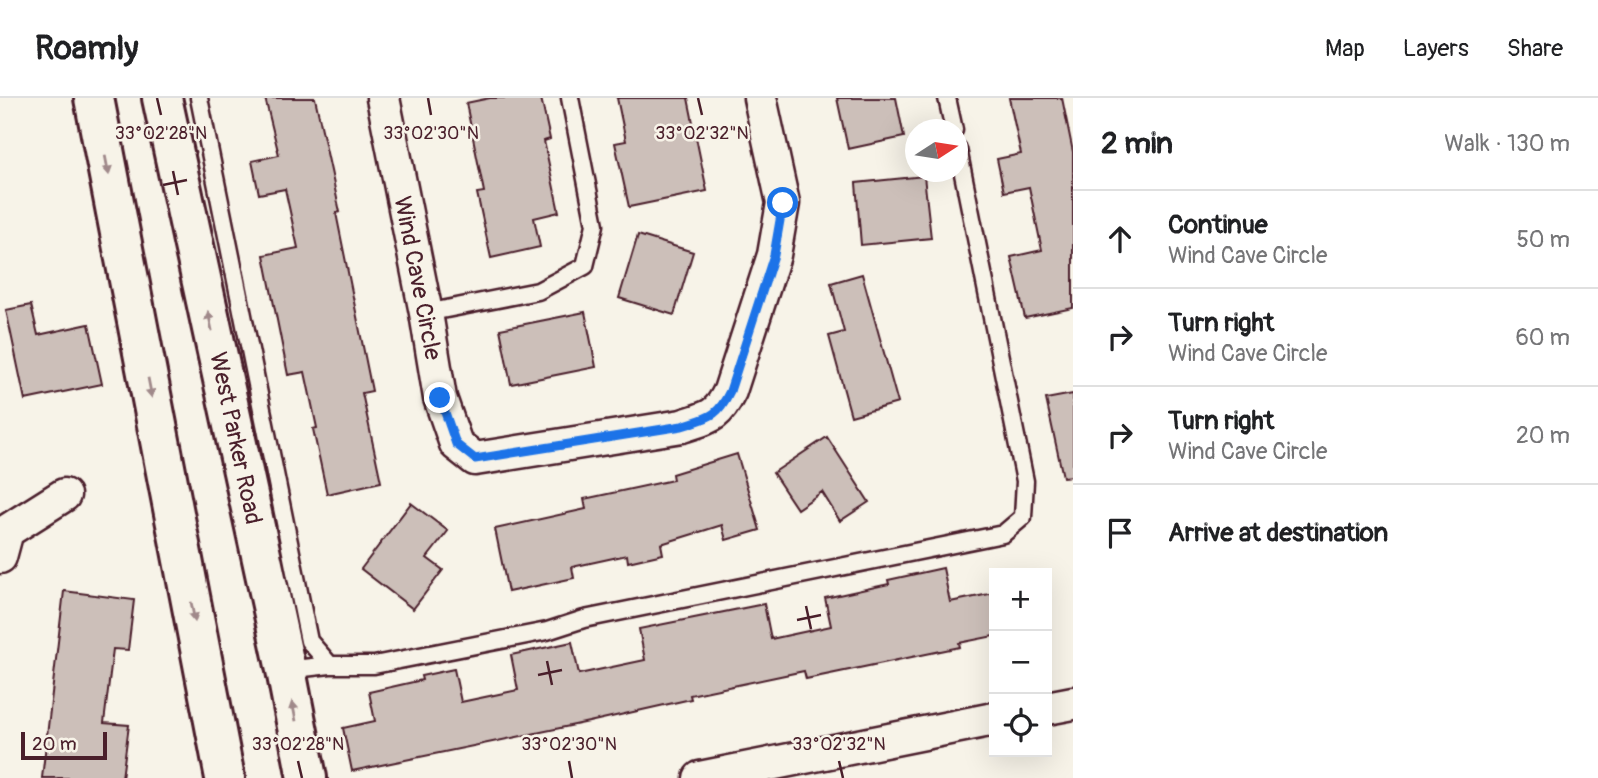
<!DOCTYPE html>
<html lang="en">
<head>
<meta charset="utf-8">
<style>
  body { margin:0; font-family:Pangolin,sans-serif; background:#f2f2f2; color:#202124 }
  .controls { position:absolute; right:21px; bottom:21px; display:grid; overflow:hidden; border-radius:0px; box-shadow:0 7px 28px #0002 }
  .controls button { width:63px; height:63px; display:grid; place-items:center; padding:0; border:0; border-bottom:2px solid #e0e0e0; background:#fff; color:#202124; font:35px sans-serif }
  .compass { position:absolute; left:905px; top:21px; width:63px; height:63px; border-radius:50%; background:#fff; box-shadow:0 7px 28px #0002; rotate:78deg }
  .scale { position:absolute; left:21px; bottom:18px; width:86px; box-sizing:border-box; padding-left:7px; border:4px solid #4a1f2b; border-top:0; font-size:19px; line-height:24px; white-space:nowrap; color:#4a1f2b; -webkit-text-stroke:5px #f7f3e8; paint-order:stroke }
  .stop { position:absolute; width:21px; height:21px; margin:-16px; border:5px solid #1a73e8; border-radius:50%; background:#fff }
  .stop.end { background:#1a73e8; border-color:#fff; box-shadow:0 2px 7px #0008 }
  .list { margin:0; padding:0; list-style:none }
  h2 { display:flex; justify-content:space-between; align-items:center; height:91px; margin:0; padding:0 28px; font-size:30px }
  h2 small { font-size:23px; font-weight:400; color:#757577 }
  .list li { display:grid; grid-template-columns:46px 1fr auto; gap:21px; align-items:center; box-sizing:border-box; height:98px; padding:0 28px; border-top:2px solid #e0e0e0 }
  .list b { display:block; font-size:26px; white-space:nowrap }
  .list p { margin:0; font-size:23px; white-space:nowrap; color:#757577 }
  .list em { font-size:23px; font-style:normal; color:#757577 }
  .icon { flex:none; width:38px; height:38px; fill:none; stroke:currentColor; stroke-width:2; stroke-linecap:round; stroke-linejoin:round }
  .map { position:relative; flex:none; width:1073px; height:680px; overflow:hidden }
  header { display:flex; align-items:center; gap:42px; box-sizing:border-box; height:98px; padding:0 35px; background:#fff; border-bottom:2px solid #e0e0e0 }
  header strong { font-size:33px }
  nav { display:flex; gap:38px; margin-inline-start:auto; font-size:24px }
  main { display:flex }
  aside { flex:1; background:#fff }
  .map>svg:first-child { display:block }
  .building { fill:#ccbfb9; stroke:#4a1f2b; stroke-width:2 }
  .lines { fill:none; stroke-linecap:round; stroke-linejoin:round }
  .lane-casing { stroke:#4a1f2b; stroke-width:21 }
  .street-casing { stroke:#4a1f2b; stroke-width:37 }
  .secondary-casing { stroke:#4a1f2b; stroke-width:44 }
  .lane { stroke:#f7f3e8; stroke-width:16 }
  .street { stroke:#f7f3e8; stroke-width:32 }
  .secondary { stroke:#f7f3e8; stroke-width:38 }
  .oneway { fill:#a0898a }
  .route { stroke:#1a73e8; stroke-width:9 }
  .ticks { fill:none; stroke:#4a1f2b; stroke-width:2.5 }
  .labels { text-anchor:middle; stroke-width:5; stroke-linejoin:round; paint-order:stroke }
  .street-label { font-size:24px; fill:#4a1f2b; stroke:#f7f3e8 }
  .ticks-label { font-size:18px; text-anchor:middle; fill:#4a1f2b; stroke:#f7f3e8; stroke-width:5; stroke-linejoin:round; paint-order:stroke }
</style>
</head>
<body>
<header>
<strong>Roamly</strong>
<nav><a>Map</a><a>Layers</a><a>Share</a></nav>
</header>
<main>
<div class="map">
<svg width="1073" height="680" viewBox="0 0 1073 680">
  <rect width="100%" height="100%" fill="#f7f3e8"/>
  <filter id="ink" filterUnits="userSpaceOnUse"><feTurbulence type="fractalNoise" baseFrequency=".0143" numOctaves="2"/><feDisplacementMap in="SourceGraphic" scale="14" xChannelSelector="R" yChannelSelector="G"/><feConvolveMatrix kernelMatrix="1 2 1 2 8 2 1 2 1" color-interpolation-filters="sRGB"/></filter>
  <g filter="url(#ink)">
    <path class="building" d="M265 0H315L340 114 336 115 372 293 362 295 381 384 327 396 313 331 317 330 305 274 288 277 264 157 298 150 285 91 259 96 252 63 279 57Z
      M490 0H541L550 41 544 43 559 114 534 120 540 149 491 160 477 95 484 94 466 5Z
      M617 0H688L707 93 629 109 615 45 626 43Z
      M837 0H896L904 39 848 51Z
      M1009 0H1062L1073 54V210L1025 220 1011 159 1042 152 1029 89 1004 94 997 61 1021 56Z
      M924 78 931 140 861 147 856 85Z
      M638 137 693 154 674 217 619 200Z
      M862 176 898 305 851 318 829 238 844 234 831 185Z
      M31 207 38 237 89 226 102 286 25 302 6 212Z
      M585 214 596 269 511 286 500 231Z
      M1073 296V378L1063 379 1046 301Z
      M827 339 869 404 840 423 822 394 797 411 773 375Z
      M737 356 760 432 726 442 722 427 661 446 663 456 628 464 627 457 572 469 574 480 508 494 495 431 586 411 584 401 673 382 672 376Z
      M411 405 448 433 427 460 443 472 413 511 361 471Z
      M943 470 950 504 994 495V538L959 545 960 549 806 581 804 573 690 597 691 601 589 624 352 673 343 630 375 623 369 594 422 582 421 578 454 571 461 604 518 592 511 557 572 544 579 576 645 562 639 531 764 506 771 541 831 528 825 500 889 486 888 482Z
      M64 493 134 502 128 552 113 551 104 625 129 627 122 680H42Z"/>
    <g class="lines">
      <defs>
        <path id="lane" d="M199 0 309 543 330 567H374L547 533 584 521 1003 436 1023 419 1025 383 958 51
          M947 0 954 32
          M426 215 538 193 585 168 595 127 570 0
          M286 572 330 567"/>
        <path id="street" d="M383 0 426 215 440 300 456 346 475 361 682 328C709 319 717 320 730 293L774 157 783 105 760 0
          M0 459 7 433 64 397
          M1047 610 1073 605
          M700 680 994 621"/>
        <path id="secondary" d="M94 0 225 680
          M162 0 286 572 307 680"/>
      </defs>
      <use href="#lane" class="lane-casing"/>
      <use href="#street" class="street-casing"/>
      <use href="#secondary" class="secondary-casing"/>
      <use href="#lane" class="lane"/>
      <use href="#street" class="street"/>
      <use href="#secondary" class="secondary"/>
    </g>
    <defs><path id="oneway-solid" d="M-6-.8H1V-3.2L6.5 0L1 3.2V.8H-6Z" transform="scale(1.75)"/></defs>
    <g class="oneway">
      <use href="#oneway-solid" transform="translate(107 67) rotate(79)"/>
      <use href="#oneway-solid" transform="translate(210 223) rotate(-102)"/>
      <use href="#oneway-solid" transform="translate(150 290) rotate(79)"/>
      <use href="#oneway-solid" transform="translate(193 514) rotate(79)"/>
      <use href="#oneway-solid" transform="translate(294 613) rotate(-101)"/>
    </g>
  </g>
  <g class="lines" filter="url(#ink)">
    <path class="route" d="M440 300 456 346 475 361 682 328C709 319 717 320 730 293L774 157 783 105"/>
  </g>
  <path class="ticks" d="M157 0 161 17M428 0 431 17M698 0 702 17M173 73 178 97M163 87 187 82M806 508 811 531M797 522 821 517M547 563 552 587M538 577 562 572M298 663 302 680M569 663 572 680M839 663 843 680"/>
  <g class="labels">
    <g class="street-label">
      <text transform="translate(418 180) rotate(79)" y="8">Wind Cave Circle</text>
      <text transform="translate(236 340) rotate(78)" y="8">West Parker Road</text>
    </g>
  </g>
  <g class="ticks-label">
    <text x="161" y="41">33°02'28"N</text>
    <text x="431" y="41">33°02'30"N</text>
    <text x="702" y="41">33°02'32"N</text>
    <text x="298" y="652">33°02'28"N</text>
    <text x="569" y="652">33°02'30"N</text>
    <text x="839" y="652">33°02'32"N</text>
  </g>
</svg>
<div class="controls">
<button>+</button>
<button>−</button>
<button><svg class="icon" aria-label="locate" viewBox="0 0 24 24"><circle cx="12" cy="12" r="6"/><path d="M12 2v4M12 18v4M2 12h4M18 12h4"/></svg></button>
</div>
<svg class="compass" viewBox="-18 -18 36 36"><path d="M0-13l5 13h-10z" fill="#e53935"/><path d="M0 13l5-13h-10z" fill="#757577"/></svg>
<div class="scale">20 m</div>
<div class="stop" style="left:783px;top:105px"></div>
<div class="stop end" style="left:440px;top:300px"></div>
</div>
<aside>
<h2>2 min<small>Walk · 130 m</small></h2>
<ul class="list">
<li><svg class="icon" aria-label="ahead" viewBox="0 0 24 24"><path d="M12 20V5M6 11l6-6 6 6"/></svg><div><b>Continue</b><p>Wind Cave Circle</p></div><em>50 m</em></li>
<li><svg class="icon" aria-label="right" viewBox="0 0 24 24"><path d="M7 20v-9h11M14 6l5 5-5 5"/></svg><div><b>Turn right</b><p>Wind Cave Circle</p></div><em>60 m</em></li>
<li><svg class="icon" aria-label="right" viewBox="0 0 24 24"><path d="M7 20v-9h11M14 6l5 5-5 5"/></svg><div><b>Turn right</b><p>Wind Cave Circle</p></div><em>20 m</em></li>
<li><svg class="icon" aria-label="arrive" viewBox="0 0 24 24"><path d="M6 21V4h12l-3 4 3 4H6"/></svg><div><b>Arrive at destination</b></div></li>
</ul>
</aside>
</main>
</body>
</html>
